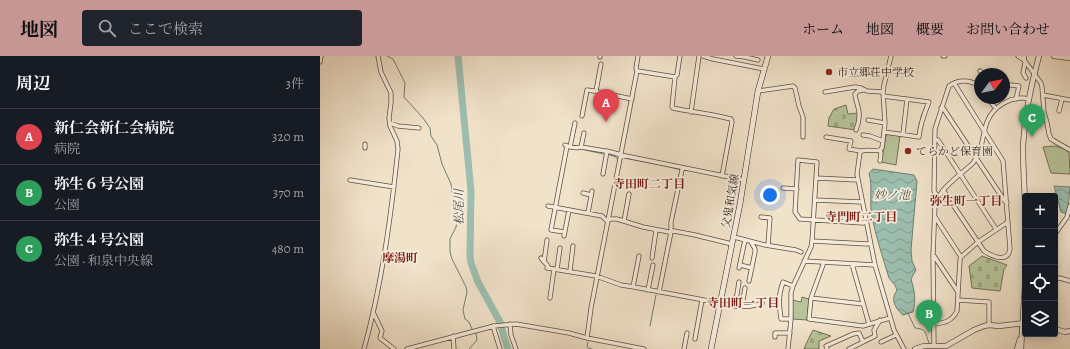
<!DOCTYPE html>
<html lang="ja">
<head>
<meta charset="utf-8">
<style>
  body { margin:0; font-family:Alegreya,"Noto Serif JP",serif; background:#20242c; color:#f1f3f6 }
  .controls { position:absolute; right:12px; bottom:12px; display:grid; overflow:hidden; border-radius:4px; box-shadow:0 2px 10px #0003 }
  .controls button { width:36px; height:36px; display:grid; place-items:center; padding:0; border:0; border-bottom:1px solid #363941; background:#171b24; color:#f1f3f6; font:20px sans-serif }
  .compass { position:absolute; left:654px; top:12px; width:36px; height:36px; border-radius:50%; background:#171b24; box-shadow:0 2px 10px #0003; rotate:58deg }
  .you { position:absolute; left:450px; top:139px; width:14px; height:14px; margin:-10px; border:3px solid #fff; border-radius:50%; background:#1a73e8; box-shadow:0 0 0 6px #1a73e833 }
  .badge { display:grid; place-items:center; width:26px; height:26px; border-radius:50%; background:#c59692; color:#fff; font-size:13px; font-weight:700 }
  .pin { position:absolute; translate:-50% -33px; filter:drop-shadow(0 1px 2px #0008) }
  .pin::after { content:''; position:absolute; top:21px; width:14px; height:12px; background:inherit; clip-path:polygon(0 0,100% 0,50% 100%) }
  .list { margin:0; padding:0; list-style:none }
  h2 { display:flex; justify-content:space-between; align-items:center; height:52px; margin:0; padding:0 16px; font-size:17px }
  h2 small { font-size:13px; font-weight:400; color:#9ea1a6 }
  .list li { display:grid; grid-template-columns:26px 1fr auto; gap:12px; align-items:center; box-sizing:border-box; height:56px; padding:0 16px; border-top:1px solid #363941 }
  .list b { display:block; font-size:15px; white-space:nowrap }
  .list p { margin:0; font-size:13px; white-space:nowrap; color:#9ea1a6 }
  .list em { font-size:13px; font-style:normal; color:#9ea1a6 }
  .icon { flex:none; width:22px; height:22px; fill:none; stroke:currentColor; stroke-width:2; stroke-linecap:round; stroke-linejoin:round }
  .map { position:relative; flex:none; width:750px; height:293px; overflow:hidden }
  header { display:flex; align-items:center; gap:24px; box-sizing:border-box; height:56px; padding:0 20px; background:#c59692; color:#111 }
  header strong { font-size:19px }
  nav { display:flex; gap:22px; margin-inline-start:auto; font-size:14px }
  .search { width:280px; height:36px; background:#20242c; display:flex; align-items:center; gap:10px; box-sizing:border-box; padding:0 14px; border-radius:4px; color:#9ea1a6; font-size:15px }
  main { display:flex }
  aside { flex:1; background:#171b24 }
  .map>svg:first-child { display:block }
  .green { fill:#b7c49a; stroke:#727255 }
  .cemetery { fill:url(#cemetery-stones); stroke:#727255 }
  .water { fill:url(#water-waves); stroke:#6f7f70 }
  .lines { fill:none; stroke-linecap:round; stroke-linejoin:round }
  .stream { stroke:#6f7f70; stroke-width:1 }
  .river { stroke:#9cbfb0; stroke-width:7 }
  .minor-casing { stroke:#5d503e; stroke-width:5 }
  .tertiary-casing { stroke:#5d503e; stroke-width:6 }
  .secondary-casing { stroke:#2c1f10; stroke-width:6 }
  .minor { stroke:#f6ecdd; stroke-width:3.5 }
  .tertiary { stroke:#f6ecdd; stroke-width:4.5 }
  .secondary { stroke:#f6ecdd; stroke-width:5 }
  .poi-dot { fill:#8f2418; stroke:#f6ecdd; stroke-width:1.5 }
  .labels { text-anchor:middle; stroke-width:3.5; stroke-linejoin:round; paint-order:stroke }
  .poi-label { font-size:11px; fill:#2c1f10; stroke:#f6ecdd; text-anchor:start }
  .street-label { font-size:11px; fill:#2c1f10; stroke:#f6ecdd }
  .neighbourhood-label { font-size:12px; font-weight:bold; fill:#7a1f14; stroke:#f6ecdd }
  .water-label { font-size:12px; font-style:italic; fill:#4e4f40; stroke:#f6ecdd }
</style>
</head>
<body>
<header>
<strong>地図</strong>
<div class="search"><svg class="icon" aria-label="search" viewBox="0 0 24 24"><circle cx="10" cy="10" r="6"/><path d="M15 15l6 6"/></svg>ここで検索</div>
<nav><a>ホーム</a><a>地図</a><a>概要</a><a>お問い合わせ</a></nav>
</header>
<main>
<aside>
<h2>周辺<small>3件</small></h2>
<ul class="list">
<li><span class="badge" style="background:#e0444e">A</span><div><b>新仁会新仁会病院</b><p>病院</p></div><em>320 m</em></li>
<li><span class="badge" style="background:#2e9e5b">B</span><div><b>弥生６号公園</b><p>公園</p></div><em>370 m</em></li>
<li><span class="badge" style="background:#2e9e5b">C</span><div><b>弥生４号公園</b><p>公園 · 和泉中央線</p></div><em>480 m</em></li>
</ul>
</aside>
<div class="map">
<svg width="750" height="293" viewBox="0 0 750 293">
  <defs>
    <pattern id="cemetery-stones" width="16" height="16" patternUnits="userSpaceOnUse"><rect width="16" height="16" fill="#b7c49a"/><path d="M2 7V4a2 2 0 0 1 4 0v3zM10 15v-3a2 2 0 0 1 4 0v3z" fill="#9ea884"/></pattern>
    <pattern id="water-waves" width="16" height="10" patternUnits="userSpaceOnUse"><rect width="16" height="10" fill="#9cbfb0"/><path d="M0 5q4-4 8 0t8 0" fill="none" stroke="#7f9b8e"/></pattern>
  </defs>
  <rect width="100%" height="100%" fill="#f1e2ca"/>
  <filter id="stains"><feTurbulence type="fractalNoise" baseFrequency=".005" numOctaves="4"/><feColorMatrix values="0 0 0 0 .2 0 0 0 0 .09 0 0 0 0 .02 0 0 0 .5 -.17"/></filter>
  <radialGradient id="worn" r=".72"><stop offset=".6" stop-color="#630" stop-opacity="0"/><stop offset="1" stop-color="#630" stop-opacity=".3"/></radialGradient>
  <path class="green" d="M568 78 580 80 576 109 561 106 566 80Z
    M735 90 745 93 749 97 750 118 731 117 723 91Z
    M482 241 489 243 487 264 473 263 472 244 481 246Z"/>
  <path class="cemetery" d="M526 49 528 58 538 57 536 74 508 70 509 62 514 53Z
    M662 200 687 209 684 213 680 235 652 232 649 210Z
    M493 274 511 280 499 285V293H484L488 284Z"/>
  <path class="water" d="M553 113 594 119 597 125 591 194 592 205 596 214 591 223C595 236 596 244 593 256L583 259C578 255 572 247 574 241 574 238 576 237 577 234L575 229 569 222C563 202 556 181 552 161 549 147 553 131 549 117Z
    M734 130 750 131 748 152 747 158 741 156Z"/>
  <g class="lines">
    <path class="stream" d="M67 0 73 3 85 27 84 41 103 62 110 72 111 80 117 89 122 108 131 128 137 165 136 171 130 183V196L132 203 146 231 147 236 143 254 145 263 149 266 152 273
      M265 94 284 98
      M287 98 296 101 298 104
      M304 102 346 110 361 114
      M338 233 347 188
      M588 257 595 272C607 273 605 277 609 287
      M330 270 336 239
      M268 286 267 290 268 292 272 293
      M149 293 157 284 156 277"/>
    <path class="river" d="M138 0 151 135 150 199 151 207 158 226 180 266 184 281 188 293"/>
    <defs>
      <path id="minor" d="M383 0 393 3 444 13
        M416 0 425 1 438 4
        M571 0 564 29 563 36 565 67 562 92 560 94C554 96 546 92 540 96L537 118 555 209 574 274 584 293
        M623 0H625
        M698 0 704 4 721 27 722 31 724 56 727 67 729 78 731 83 736 86 750 94
        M704 0 705 7 703 17 706 22
        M280 1V0
        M0 6 1 0
        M317 15H318L355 21 352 51 353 52C372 56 391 58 411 63L412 66 402 120
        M660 15 664 18
        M355 21 357 19 360 0
        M684 29H691L699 30 696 43
        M276 35 281 8
        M438 35 473 30 475 32 479 50 483 61V81
        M505 36 535 31 541 32 547 35 563 36
        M723 39 750 44
        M563 40 609 46C604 58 600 68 599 81L564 76
        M668 42 676 53
        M621 52H623L684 144 687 147
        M739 55 742 43
        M371 56 379 0
        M262 60 267 34 274 35 312 43
        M548 64 565 67
        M70 67 78 70 99 72
        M536 74C539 67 540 58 538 51 537 46 535 43 535 38L538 35 543 34
        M583 78 587 43
        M543 79 550 80 563 85
        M506 81 531 85 529 93 541 95
        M615 84H618L676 173
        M245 89C250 91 256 93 261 91L291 96 301 99 424 124
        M250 91 255 67
        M261 91 264 77
        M45 92V88
        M560 105 561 97 560 94
        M283 118 287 95
        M496 122 538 124
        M30 124 74 131
        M463 132 477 133
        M623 134 664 195C673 201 688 207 690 193L683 105 634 27
        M263 137 271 139
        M618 141 614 135 615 73 629 30C639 23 650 24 660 30
        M495 144 542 146
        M228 150 282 160 287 165 291 163H297L323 171 349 176 354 175 375 179 412 188
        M268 157 272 135
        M441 161 450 162 448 189
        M615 161 641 201
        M304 165 309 138
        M245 176 231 174 247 90
        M735 178 747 161 750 150
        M244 180 249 154
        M414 181 445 189 476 194 481 196
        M492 185 548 188 550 187
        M614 200 638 236
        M221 202 228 210 227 212 276 220 301 229 314 231 400 247 402 248C415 250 429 253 442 247
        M332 202 336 174
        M484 205 555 209
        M224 206 227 184
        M504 206 491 242 489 263 543 270 570 262
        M532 208 549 268
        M420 209 432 212
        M419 212 425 184
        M237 213 240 192
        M250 215 253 190
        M735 223 740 222 750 225
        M429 225 435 196V193L431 186
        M313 231 319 200
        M328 234 333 209
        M339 236 351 176V166L362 114 364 112
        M230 242 234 213
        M491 242 543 248
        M638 244 669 246V269
        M415 250 419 226
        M422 250 425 232
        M53 256 62 275 60 282 74 293
        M471 263H461C459 248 458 240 463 226L473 230
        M190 268 191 279 196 293
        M614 268C625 267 632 265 637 255L640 204 641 201 658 186 688 166
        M173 270 180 293
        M133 280 134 293
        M455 281V277H470
        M267 282 271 252 317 15 316 12 318 0
        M375 283 382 244
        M561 286 576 279
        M614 290 613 199 615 149C621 131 639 120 653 107 663 94 662 80 667 66 673 50 692 39 709 43
        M44 293C62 228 71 160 78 93L77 85 70 70 69 62 71 47V37L61 16 58 0
        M87 293 174 270 196 268 249 277 267 282 324 293
        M364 293 367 277
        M468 293 471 263V237L473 230 491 191 492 185 497 106 478 104 475 156 480 163 543 167 546 166
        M507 293 506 290 533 278 539 277 543 286
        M529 293 555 280 554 274 560 264"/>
      <path id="tertiary" d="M734 0 750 2
        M705 145C704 127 703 108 703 89 705 59 711 29 719 0
        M735 273 745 276 750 275
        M595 293 604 290H626L654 274 664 270 669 269 679 270 705 267
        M697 293 700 283
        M701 293 705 229"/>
      <path id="secondary" d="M391 293 420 148 438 35 448 0"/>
    </defs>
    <use href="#minor" class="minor-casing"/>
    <use href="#tertiary" class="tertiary-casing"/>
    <use href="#secondary" class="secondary-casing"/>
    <use href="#minor" class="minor"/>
    <use href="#tertiary" class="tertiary"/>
    <use href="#secondary" class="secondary"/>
  </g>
  <g class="poi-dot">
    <circle cx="509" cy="16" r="4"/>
    <circle cx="588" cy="95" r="4"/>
  </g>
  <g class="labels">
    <g class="poi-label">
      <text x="517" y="20">市立郷荘中学校</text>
      <text x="596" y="99">てらかど保育園</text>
    </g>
    <g class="street-label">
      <text transform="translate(410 145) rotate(-80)" y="4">父鬼和気線</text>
    </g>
    <g class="neighbourhood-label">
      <text x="329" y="132">寺田町二丁目</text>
      <text x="646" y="149">弥生町一丁目</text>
      <text x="541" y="165">寺門町二丁目</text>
      <text x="80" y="206">摩湯町</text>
      <text x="423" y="251">寺田町一丁目</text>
    </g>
    <g class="water-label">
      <text x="572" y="143">妙ノ池</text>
      <text transform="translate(139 151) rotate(-91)" y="4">松尾川</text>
    </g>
  </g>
  <rect width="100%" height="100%" filter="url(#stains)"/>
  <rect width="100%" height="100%" fill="url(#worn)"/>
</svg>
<div class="controls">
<button>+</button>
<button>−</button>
<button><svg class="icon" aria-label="locate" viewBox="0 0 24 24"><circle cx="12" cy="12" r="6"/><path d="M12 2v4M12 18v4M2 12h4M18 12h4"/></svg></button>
<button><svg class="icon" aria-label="layers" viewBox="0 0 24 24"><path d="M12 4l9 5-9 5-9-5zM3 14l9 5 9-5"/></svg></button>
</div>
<svg class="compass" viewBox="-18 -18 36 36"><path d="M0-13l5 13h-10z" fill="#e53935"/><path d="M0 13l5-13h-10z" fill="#9ea1a6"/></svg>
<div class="you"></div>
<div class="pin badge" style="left:286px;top:66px;background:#e0444e">A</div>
<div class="pin badge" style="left:609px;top:277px;background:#2e9e5b">B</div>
<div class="pin badge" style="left:712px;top:81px;background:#2e9e5b">C</div>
</div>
</main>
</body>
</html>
